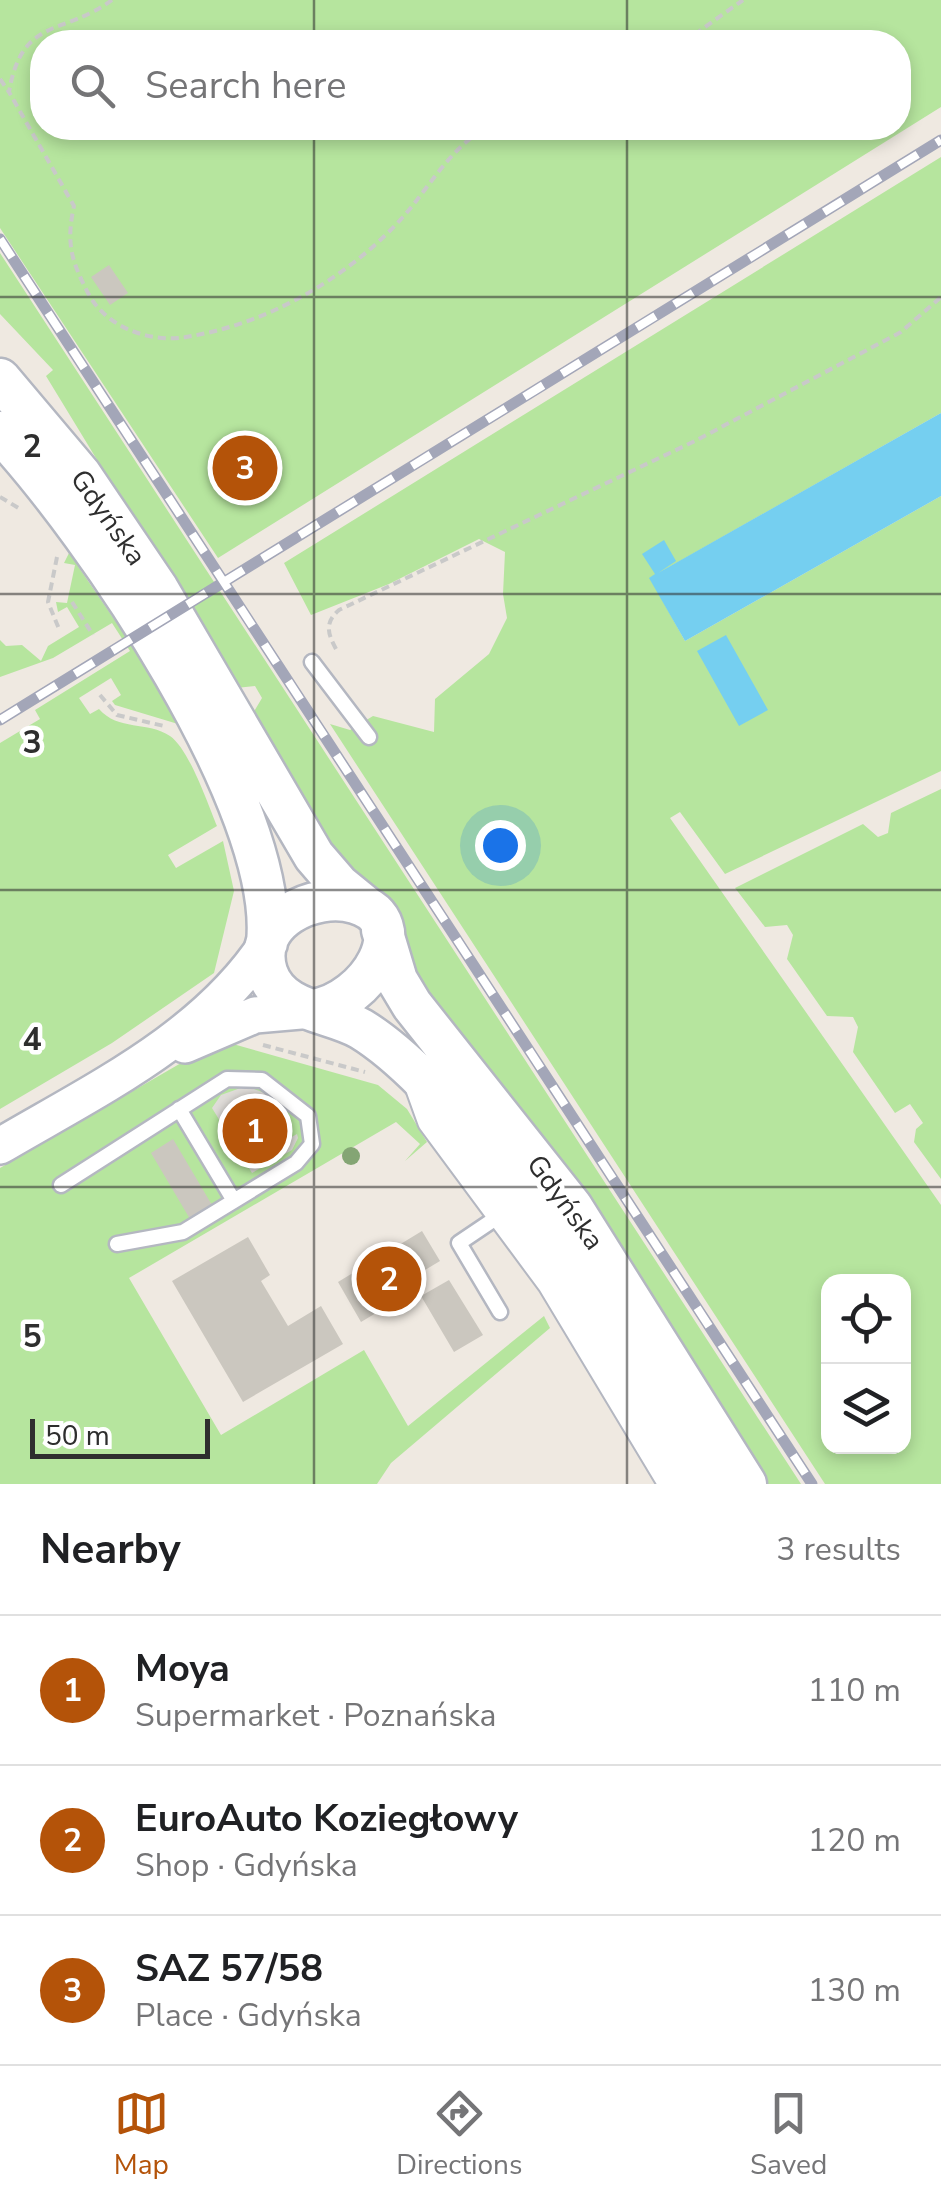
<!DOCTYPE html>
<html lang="en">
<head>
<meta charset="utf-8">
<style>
  body { margin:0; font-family:"Nunito Sans",sans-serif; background:#f2f2f2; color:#202124 }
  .controls { position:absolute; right:30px; bottom:30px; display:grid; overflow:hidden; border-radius:20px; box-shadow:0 5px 15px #0003 }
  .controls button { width:90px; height:90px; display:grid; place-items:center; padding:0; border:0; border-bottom:2px solid #e0e0e0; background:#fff; color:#202124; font:50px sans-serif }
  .scale { position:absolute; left:30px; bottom:25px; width:180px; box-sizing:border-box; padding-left:10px; border:5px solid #2e2e2e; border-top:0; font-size:28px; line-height:35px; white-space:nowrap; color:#2e2e2e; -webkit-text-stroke:8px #fff; paint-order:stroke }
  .you { position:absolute; left:500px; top:845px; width:35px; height:35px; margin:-25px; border:8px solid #fff; border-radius:50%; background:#1a73e8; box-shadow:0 0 0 15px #1a73e833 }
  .badge { display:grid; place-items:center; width:65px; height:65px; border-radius:50%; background:#b45309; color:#fff; font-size:32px; font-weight:700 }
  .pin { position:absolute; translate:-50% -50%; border:5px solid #fff; box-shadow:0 2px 10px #0006 }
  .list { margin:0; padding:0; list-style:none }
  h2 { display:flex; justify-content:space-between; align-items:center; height:130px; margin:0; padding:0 40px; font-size:42px }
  h2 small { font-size:32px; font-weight:400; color:#757577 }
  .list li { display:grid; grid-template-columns:65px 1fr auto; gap:30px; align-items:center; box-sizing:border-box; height:150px; padding:0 40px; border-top:2px solid #e0e0e0 }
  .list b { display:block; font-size:38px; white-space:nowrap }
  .list p { margin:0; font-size:32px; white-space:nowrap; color:#757577 }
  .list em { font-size:32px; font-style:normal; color:#757577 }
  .icon { flex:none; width:55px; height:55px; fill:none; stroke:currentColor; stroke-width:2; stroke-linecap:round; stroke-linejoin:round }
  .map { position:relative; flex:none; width:941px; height:1484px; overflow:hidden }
  .search { position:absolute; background:#fff; box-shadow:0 5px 15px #0003; left:30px; right:30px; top:30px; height:110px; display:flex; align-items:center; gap:25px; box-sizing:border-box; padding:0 35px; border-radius:40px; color:#757577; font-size:38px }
  .sheet { height:580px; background:#fff }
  nav { display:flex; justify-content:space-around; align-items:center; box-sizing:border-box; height:140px; border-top:2px solid #e0e0e0; background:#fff; font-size:28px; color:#757577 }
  nav a { display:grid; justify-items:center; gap:5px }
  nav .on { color:#b45309 }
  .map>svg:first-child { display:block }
  .green { fill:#b6e59e; fill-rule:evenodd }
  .plaza { fill:#dfdcd8; fill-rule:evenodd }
  .water { fill:#75cff0 }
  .building { fill:#cbc7bf }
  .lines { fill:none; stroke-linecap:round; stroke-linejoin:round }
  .service-casing { stroke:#b4b7c1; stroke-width:19 }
  .minor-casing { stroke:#b4b7c1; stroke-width:32 }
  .tertiary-casing { stroke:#b4b7c1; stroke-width:40 }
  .secondary-casing { stroke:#b4b7c1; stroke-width:45 }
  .path { stroke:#c9c9c9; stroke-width:4; stroke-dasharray:8 5; stroke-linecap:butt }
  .service { stroke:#fff; stroke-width:14 }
  .minor { stroke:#fff; stroke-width:28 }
  .tertiary { stroke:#fff; stroke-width:35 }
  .secondary { stroke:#fff; stroke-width:40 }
  .rail-casing { stroke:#a3a6b8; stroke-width:11 }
  .rail { stroke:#fff; stroke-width:8; stroke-dasharray:22; stroke-linecap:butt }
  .tree { fill:#84a574 }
  .grid { fill:none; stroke:#2e2e2e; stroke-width:2.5; stroke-opacity:0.55 }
  .labels { text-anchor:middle; stroke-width:9; stroke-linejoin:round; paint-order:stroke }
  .street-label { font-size:28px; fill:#2e2e2e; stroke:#fff }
  .grid-label { font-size:32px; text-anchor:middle; font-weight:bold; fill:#2e2e2e; stroke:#fff; stroke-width:9; stroke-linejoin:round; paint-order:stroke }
</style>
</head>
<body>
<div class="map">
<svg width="941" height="1484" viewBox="0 0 941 1484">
  <rect width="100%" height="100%" fill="#efe9e1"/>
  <path class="green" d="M0 0H941V107L218 558 0 228ZM42 42H898V128H42Z
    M941 157V413L650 578 685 641 941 496V771L725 874 680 812 670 818 941 1205V1484H825L330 724 350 730 373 716 434 732 435 699 489 654 507 618 503 594 505 552 479 539 389 584 311 615 284 563ZM828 1282H904V1446H828Z
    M0 253 801 1484H762L417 988 393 906 378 889 338 863 252 715 262 698 255 686 236 688 46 376 53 370 0 314Z
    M69 553 172 704 178 724 115 705 112 701 121 695 111 678 79 698 90 714 99 709C118 731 148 721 170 736 189 749 208 804 217 826L168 855 176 868 223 841 234 891 214 973 112 1043 0 1109V743L40 719 35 710 130 651 112 623 53 658 0 677V640L6 646 22 645 41 661 48 646 79 627 67 607 58 612 56 602 67 603 75 565 64 563Z
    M941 789V1179L914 1142 916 1129 923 1123 910 1104 895 1113 853 1052 858 1027 853 1017 827 1016 787 959 793 935 787 925 765 927 735 888 863 824 878 837 888 833 891 813Z
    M219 1041 223 1049 233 1044 378 1085 407 1109 427 1142 405 1161 420 1144 396 1122 129 1278 221 1435 364 1350 408 1426 544 1316 550 1328 391 1463 377 1484H0V1168Z"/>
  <path class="plaza" d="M246 1086 275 1097 266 1103 288 1139 297 1134 298 1138 292 1150 252 1173 212 1108 221 1095ZM254 1095 286 1148 256 1167 224 1114Z"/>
  <path class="water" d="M941 413V496L685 641 649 578 655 574 642 554 664 540 676 561 658 573Z
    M726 635 768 710 739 726 697 651Z"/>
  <path class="building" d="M109 265 128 293 110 305 91 277Z
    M255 1095 286 1149 255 1167 223 1113Z
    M173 1139 212 1205 190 1219 151 1153Z
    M422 1231 440 1261 390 1291 396 1301 361 1322 338 1282Z
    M248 1237 270 1275 261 1281 288 1326 321 1306 343 1344 243 1402 172 1281Z
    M449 1280 483 1335 454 1352 421 1296Z"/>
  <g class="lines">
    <defs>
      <path id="service" d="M312 662 369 737
        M179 1109 234 1201
        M61 1185 227 1079 262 1080 308 1116 312 1144 296 1163 183 1232 117 1244
        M500 1312 459 1243 502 1214"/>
      <path id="minor" d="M418 1082 432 1121 552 1283 673 1484"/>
      <path id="tertiary" d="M185 1045 255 1015 312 1010
        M0 1146C95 1090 205 1038 267 943"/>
      <path id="secondary" d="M0 379 81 475 158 589 314 856 339 885 366 907
        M0 432C93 532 281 806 267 943
        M382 930 397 980 412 1005 572 1207 746 1484
        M312 1010C368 1003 418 921 355 903 314 891 251 921 267 972 280 1012 330 1011 361 1029 384 1043 406 1063 425 1082 543 1197 623 1344 707 1484"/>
    </defs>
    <use href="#service" class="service-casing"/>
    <use href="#minor" class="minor-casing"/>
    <use href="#tertiary" class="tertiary-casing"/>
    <use href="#secondary" class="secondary-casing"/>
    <path class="path" d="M112 0C63 36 22 16 9 92L74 206C66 243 71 260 88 293 106 328 151 343 186 337 268 324 348 278 403 217 430 186 450 149 485 128
      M684 42 743 0
      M0 79 9 92
      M0 497 22 510
      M57 557 48 602 59 629
      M72 602 93 635
      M336 649C328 634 324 623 339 610L695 441 901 332 941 297
      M100 695 117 715 164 726
      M263 1045 365 1072"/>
    <use href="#service" class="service"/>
    <use href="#minor" class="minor"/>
    <use href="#tertiary" class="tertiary"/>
    <use href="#secondary" class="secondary"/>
    <defs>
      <path id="rail" d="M0 239 812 1484
        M0 720 941 140"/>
    </defs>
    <use href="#rail" class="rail-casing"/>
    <use href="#rail" class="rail"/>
  </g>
  <circle class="tree" cx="351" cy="1156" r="9"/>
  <path class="grid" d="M314 0V42M627 0V42M314 128V1484M627 128V1484M0 297H941M0 594H941M0 890H941M0 1187H941"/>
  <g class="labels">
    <g class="street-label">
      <text transform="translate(109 517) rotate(55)" y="10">Gdyńska</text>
      <text transform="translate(566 1202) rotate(54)" y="10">Gdyńska</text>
    </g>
  </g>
  <g class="grid-label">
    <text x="32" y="457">2</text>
    <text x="32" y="753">3</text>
    <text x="32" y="1050">4</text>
    <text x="32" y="1347">5</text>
  </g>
</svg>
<div class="controls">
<button><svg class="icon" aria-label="locate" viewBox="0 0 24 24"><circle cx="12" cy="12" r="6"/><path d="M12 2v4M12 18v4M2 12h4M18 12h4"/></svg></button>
<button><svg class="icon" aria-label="layers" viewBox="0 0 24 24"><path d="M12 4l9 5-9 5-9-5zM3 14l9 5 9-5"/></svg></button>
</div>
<div class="scale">50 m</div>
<div class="you"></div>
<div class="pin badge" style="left:255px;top:1131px">1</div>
<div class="pin badge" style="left:389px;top:1279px">2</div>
<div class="pin badge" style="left:245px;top:468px">3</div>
<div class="search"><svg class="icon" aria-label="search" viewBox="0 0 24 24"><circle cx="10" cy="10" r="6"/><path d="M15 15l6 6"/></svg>Search here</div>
</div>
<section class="sheet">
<h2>Nearby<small>3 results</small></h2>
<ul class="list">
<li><span class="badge">1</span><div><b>Moya</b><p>Supermarket · Poznańska</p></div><em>110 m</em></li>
<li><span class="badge">2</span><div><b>EuroAuto Koziegłowy</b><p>Shop · Gdyńska</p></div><em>120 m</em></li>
<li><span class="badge">3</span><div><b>SAZ 57/58</b><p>Place · Gdyńska</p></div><em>130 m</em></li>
</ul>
</section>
<nav>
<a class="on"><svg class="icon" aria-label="map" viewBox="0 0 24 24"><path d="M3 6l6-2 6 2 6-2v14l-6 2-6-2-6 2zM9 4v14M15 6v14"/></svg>Map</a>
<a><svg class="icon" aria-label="directions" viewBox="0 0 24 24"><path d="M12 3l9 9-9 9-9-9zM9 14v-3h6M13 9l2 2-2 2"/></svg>Directions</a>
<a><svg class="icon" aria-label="saved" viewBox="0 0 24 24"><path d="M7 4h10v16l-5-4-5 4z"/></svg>Saved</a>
</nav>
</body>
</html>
